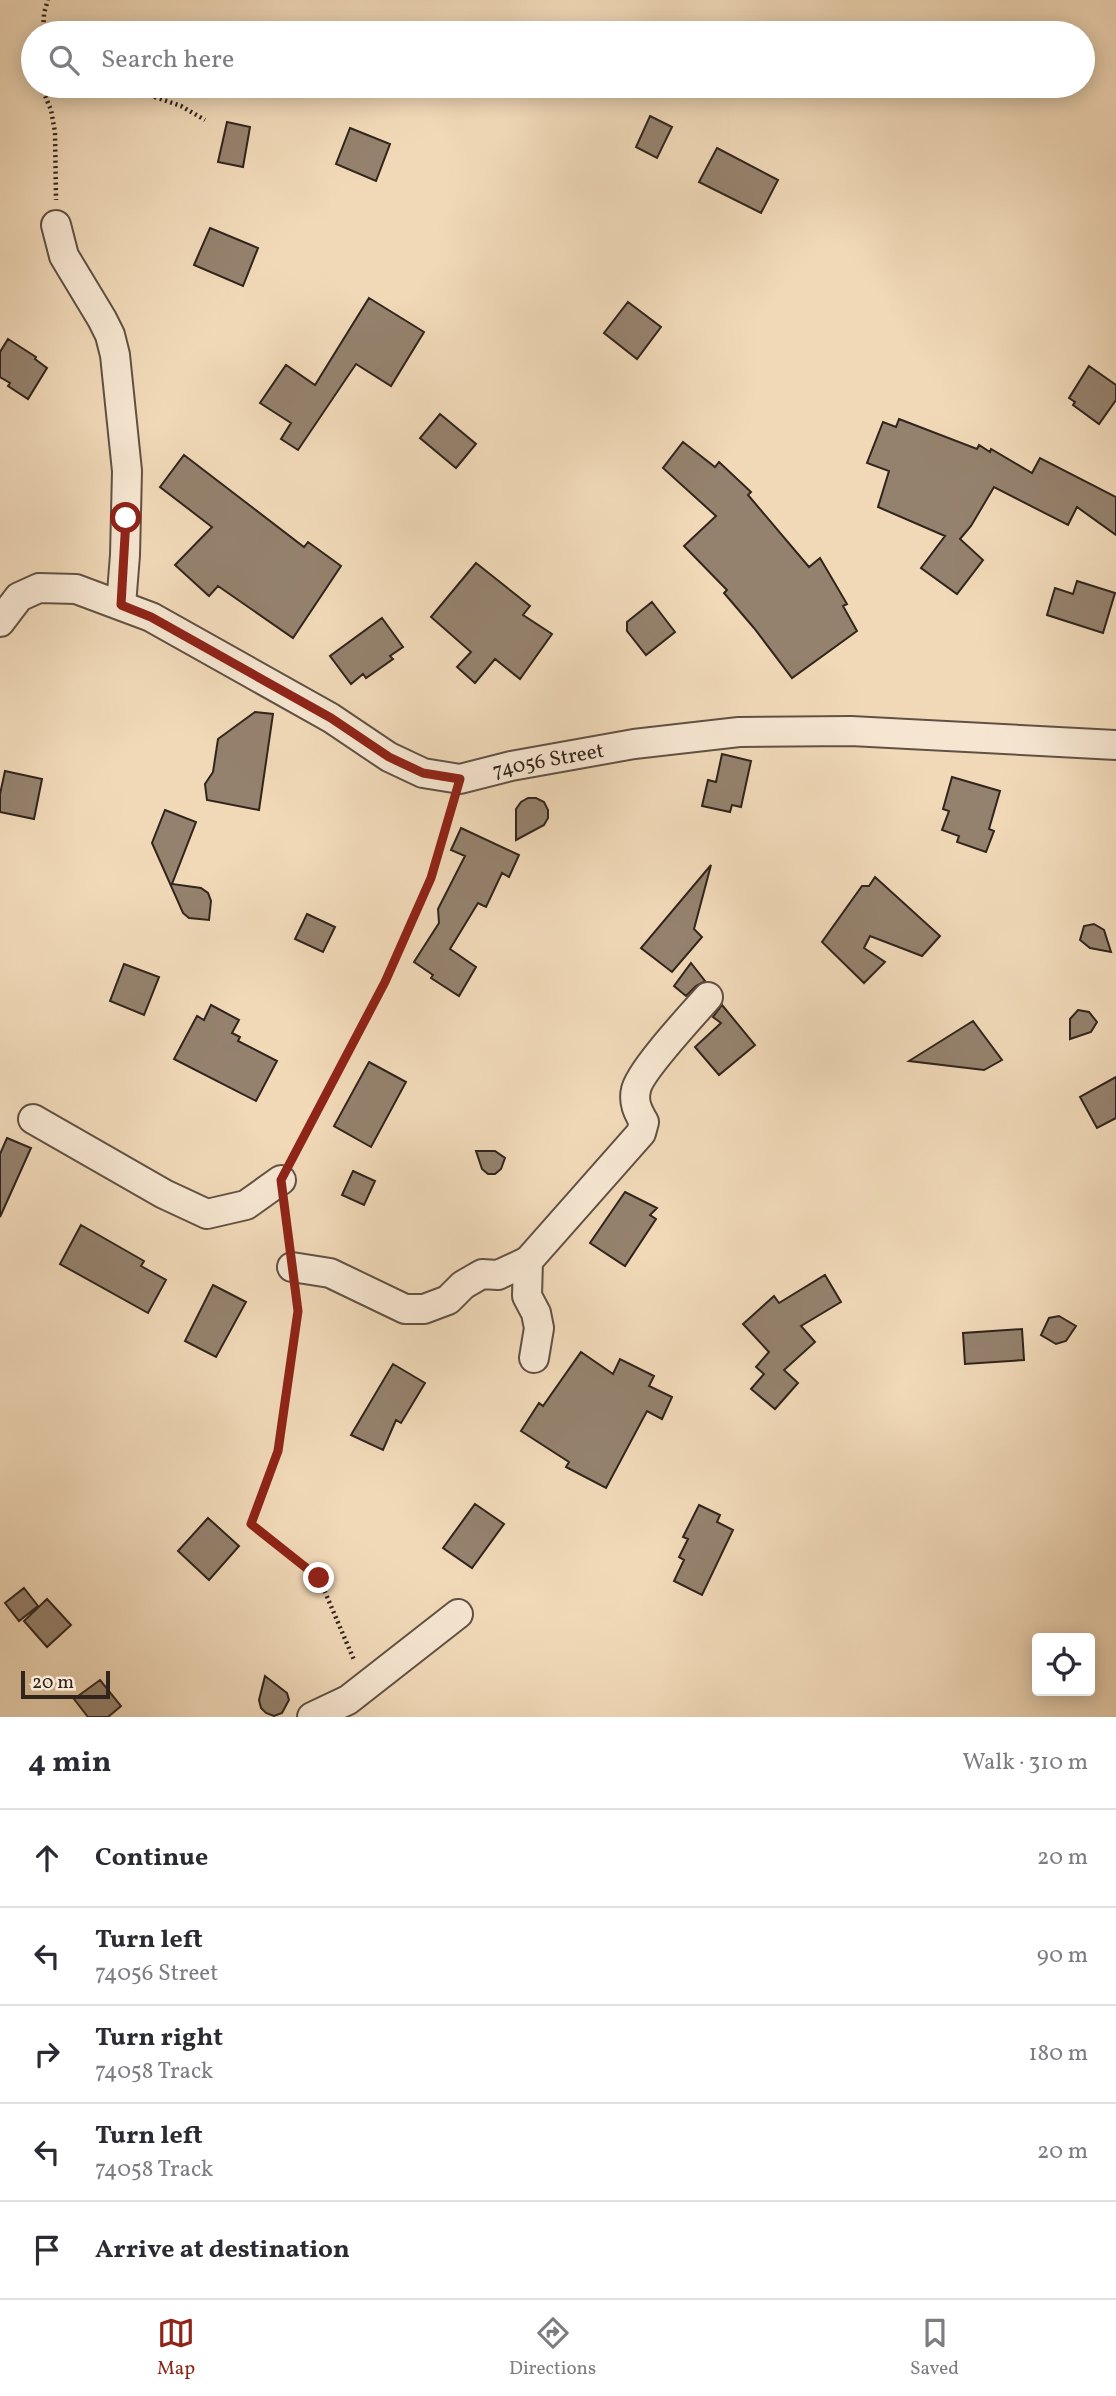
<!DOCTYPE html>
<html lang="en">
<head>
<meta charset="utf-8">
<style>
  body { margin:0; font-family:Vollkorn,serif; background:#f7f7f7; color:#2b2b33 }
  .controls { position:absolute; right:21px; bottom:21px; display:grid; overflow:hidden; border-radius:7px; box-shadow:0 4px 18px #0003 }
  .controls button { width:63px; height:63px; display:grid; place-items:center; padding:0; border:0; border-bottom:2px solid #e1e1e2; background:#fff; color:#2b2b33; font:35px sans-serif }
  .scale { position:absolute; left:21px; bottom:18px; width:89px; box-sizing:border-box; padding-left:7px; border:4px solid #31241d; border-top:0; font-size:19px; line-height:24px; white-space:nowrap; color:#31241d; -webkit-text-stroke:5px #f6e6d1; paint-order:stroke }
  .stop { position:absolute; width:21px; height:21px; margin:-16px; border:5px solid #8f2418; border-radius:50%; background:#fff }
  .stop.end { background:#8f2418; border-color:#fff; box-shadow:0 2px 7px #0008 }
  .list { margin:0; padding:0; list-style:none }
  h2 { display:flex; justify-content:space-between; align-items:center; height:91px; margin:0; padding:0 28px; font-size:30px }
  h2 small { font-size:23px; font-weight:400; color:#7c7c81 }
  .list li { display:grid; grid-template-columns:46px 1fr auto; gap:21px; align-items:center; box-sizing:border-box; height:98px; padding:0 28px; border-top:2px solid #e1e1e2 }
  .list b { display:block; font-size:26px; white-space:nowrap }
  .list p { margin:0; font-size:23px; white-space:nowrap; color:#7c7c81 }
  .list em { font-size:23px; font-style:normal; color:#7c7c81 }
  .icon { flex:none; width:38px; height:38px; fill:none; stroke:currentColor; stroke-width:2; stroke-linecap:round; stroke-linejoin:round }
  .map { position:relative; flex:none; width:1116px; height:1717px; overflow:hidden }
  .search { position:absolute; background:#fff; box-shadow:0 4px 18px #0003; left:21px; right:21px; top:21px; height:77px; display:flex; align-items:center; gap:18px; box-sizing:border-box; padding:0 24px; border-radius:38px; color:#7c7c81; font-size:26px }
  .sheet { height:581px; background:#fff }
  nav { display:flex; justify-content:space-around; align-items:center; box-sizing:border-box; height:98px; border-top:2px solid #e1e1e2; background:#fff; font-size:19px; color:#7c7c81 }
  nav a { display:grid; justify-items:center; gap:4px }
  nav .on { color:#8f2418 }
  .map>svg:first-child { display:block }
  .building { fill:#95826e; stroke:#31241d; stroke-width:2 }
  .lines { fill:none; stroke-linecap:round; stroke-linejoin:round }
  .street-casing { stroke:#615144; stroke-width:32 }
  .path { stroke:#31241d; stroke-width:4.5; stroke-dasharray:2 3.5; stroke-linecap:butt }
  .street { stroke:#f6e6d1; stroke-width:28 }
  .route { stroke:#8f2418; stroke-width:9 }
  .labels { text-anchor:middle; stroke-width:7; stroke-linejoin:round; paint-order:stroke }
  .street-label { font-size:21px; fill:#31241d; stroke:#f6e6d1 }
</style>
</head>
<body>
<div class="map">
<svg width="1116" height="1717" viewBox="0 0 1116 1717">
  <rect width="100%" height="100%" fill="#f1d9b8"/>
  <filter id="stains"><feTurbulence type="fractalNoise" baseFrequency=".00286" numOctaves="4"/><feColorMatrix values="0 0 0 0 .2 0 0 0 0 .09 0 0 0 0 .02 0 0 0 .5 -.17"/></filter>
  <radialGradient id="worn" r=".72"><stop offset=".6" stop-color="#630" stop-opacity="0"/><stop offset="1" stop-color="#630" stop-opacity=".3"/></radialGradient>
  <path class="building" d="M650 116 672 127 657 158 636 147Z
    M227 122 250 127 243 167 218 162Z
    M350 128 390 144 376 181 336 164Z
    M717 148 778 180 761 213 699 182Z
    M210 228 258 248 243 286 194 265Z
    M369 298 424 332 391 386 356 364 298 450 281 439 291 423 260 403 286 365 315 385Z
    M628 302 661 327 637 359 604 333Z
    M8 339 36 357 35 359 47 368 28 399 8 386 10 383 0 377V352Z
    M1089 366 1116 385V400L1099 424 1073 405 1075 402 1069 398Z
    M440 414 476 444 456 468 420 438Z
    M899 419 977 449 979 445 990 452 991 449 1032 473 1040 458 1116 497V535L1077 507 1068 525 994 487 971 526 960 539 983 560 957 594 921 568 945 536 878 507 889 471 867 463 883 422 896 427Z
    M683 442 715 467 719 462 751 492 748 495 809 567 820 558 847 604 843 606 857 631 792 678 754 628 724 593 727 590 684 546 716 516 663 468Z
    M184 455 304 547 308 542 341 566 293 638 218 586 209 596 175 565 212 527 160 487Z
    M476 563 530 606 523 615 552 634 520 679 495 659 475 683 457 667 471 652 431 617Z
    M1077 581 1115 593 1103 633 1047 615 1055 588 1073 594Z
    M652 602 675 632 646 655 627 631V622Z
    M382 618 403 647 390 656 393 659 366 678 363 674 351 684 330 656Z
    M255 712 273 714 259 810 207 800 205 784 213 772 218 739Z
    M722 754 751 761 741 807 732 805 730 812 702 806 708 780 716 782Z
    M5 771 42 779 34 819 0 812V794Z
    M952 777 1000 791 989 829 994 831 986 852 957 842 959 836 942 830 949 811 943 809Z
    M528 798H536L544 802 548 810V818L544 825 516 840V809L521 802Z
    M165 810 196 822 172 884 201 888 208 893 211 901 209 920 189 918 183 913 152 843Z
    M461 828 519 855 509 877 502 873 486 907 478 903 450 949 476 967 459 996 431 978 433 975 414 962 439 923 438 909 465 856 451 850Z
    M711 865 694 929 702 937 672 972 641 948Z
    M875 877 940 936 922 956 870 936 864 948 885 962 864 983 822 942 862 886H869Z
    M307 914 335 927 323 952 295 939Z
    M1094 924 1104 930 1111 952 1090 948 1080 940 1084 926Z
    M691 963 705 981 696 986 686 996 674 986Z
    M124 964 159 977 144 1015 110 1001Z
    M211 1005 239 1020 232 1033 240 1037 238 1041 277 1061 256 1101 174 1059 197 1016 204 1020Z
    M722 1005 755 1045 719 1075 695 1047 721 1023 713 1017Z
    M1078 1010 1089 1012 1097 1022 1091 1032 1070 1039V1019Z
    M973 1021 1002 1060 984 1070 909 1061Z
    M369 1062 406 1082 371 1147 334 1126Z
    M1116 1077V1118L1097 1128 1080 1097Z
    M7 1138 31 1148 0 1217V1154Z
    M476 1151H495L505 1158 501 1169 495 1174H488L482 1169Z
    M353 1171 375 1181 364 1205 342 1195Z
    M625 1192 657 1208 650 1215 656 1219 625 1266 590 1243Z
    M81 1225 144 1261 141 1266 166 1280 148 1313 60 1264Z
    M825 1275 841 1302 801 1326 815 1342 784 1370 798 1383 775 1409 751 1389 764 1374 756 1367 769 1352 743 1324 774 1296 779 1303Z
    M213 1285 246 1302 216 1357 185 1341Z
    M1059 1316 1076 1326 1066 1341 1056 1344 1041 1335 1049 1318Z
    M1022 1329 1024 1360 965 1364 963 1333Z
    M581 1352 613 1374 620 1359 654 1376 649 1386 672 1397 662 1419 647 1411 606 1488 566 1467 569 1462 521 1431 539 1403 543 1406Z
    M393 1364 425 1383 401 1423 396 1420 383 1450 351 1435Z
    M475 1504 504 1524 472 1568 443 1548Z
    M699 1505 720 1515 717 1522 733 1530 702 1595 674 1581 684 1560 679 1557 688 1539 683 1537Z
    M208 1518 239 1546 209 1580 178 1551Z
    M24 1588 38 1606 19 1621 5 1603Z
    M47 1599 71 1625 47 1647 24 1621Z
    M265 1676 287 1693 289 1700 282 1713 274 1716 266 1713 261 1708 259 1700Z
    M100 1680 121 1706 108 1717H88L74 1699Z"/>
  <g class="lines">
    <defs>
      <g id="street">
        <path d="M56 225 64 256 102 319 110 335 115 355 127 471 125 555 121 605"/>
        <path id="s1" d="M0 622 19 597 39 588 76 589 151 617 331 718 389 757 423 773 460 779 511 766 634 744 739 732 851 731 1116 745"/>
        <path d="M33 1119 164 1194 207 1214 246 1205 281 1180"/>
        <path d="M292 1267 330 1273 405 1309H424L448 1300 463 1285 482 1274 498 1275 528 1261"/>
        <path d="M534 1358 539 1328 536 1313 527 1296 528 1261 641 1133 644 1122C638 1112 633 1102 636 1090 639 1072 693 1014 708 997"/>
        <path d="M312 1717 348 1700 458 1614"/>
      </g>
    </defs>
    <use href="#street" class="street-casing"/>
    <path class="path" d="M43 33 44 13 48 0
      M41 86 51 110 55 132 56 200
      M136 86 147 90 155 97 181 106 205 120
      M294 1155 385 982 431 878 452 807
      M285 1213 289 1242
      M296 1296 298 1311 278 1451 251 1524 319 1578 354 1660"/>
    <use href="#street" class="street"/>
  </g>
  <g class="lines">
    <path class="route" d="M126 518 121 605 151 617 331 718 389 757 423 773 460 779 431 878 385 982 281 1180 298 1311 278 1451 251 1524 319 1578"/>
  </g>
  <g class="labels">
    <g class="street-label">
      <text dy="7" stroke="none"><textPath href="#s1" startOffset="612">74056 Street</textPath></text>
    </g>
  </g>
  <rect width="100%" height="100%" filter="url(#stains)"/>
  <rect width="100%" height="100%" fill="url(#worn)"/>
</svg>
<div class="controls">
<button><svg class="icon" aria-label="locate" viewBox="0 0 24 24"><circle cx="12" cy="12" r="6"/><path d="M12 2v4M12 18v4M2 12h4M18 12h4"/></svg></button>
</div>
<div class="scale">20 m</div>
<div class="stop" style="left:126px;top:518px"></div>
<div class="stop end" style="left:319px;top:1578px"></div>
<div class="search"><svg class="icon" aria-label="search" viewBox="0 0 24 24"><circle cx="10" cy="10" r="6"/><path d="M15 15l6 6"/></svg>Search here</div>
</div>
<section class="sheet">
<h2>4 min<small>Walk · 310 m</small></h2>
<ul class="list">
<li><svg class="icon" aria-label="ahead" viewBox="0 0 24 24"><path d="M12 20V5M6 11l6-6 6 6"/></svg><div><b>Continue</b></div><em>20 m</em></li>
<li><svg class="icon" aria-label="left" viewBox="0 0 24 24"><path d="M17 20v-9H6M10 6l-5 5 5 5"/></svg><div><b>Turn left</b><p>74056 Street</p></div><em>90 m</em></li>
<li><svg class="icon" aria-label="right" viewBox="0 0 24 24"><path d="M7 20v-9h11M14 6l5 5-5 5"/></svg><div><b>Turn right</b><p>74058 Track</p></div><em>180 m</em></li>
<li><svg class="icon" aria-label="left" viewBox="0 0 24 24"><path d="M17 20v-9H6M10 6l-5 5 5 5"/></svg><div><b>Turn left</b><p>74058 Track</p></div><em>20 m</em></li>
<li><svg class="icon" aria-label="arrive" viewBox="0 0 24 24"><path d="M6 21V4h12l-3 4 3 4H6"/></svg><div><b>Arrive at destination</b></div></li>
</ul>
</section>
<nav>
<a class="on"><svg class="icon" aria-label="map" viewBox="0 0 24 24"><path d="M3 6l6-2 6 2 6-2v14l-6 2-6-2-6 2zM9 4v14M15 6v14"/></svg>Map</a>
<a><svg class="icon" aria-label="directions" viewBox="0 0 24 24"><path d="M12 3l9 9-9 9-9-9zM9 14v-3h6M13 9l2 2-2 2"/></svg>Directions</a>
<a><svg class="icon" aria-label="saved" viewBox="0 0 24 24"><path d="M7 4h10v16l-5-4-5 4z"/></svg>Saved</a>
</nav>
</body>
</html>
